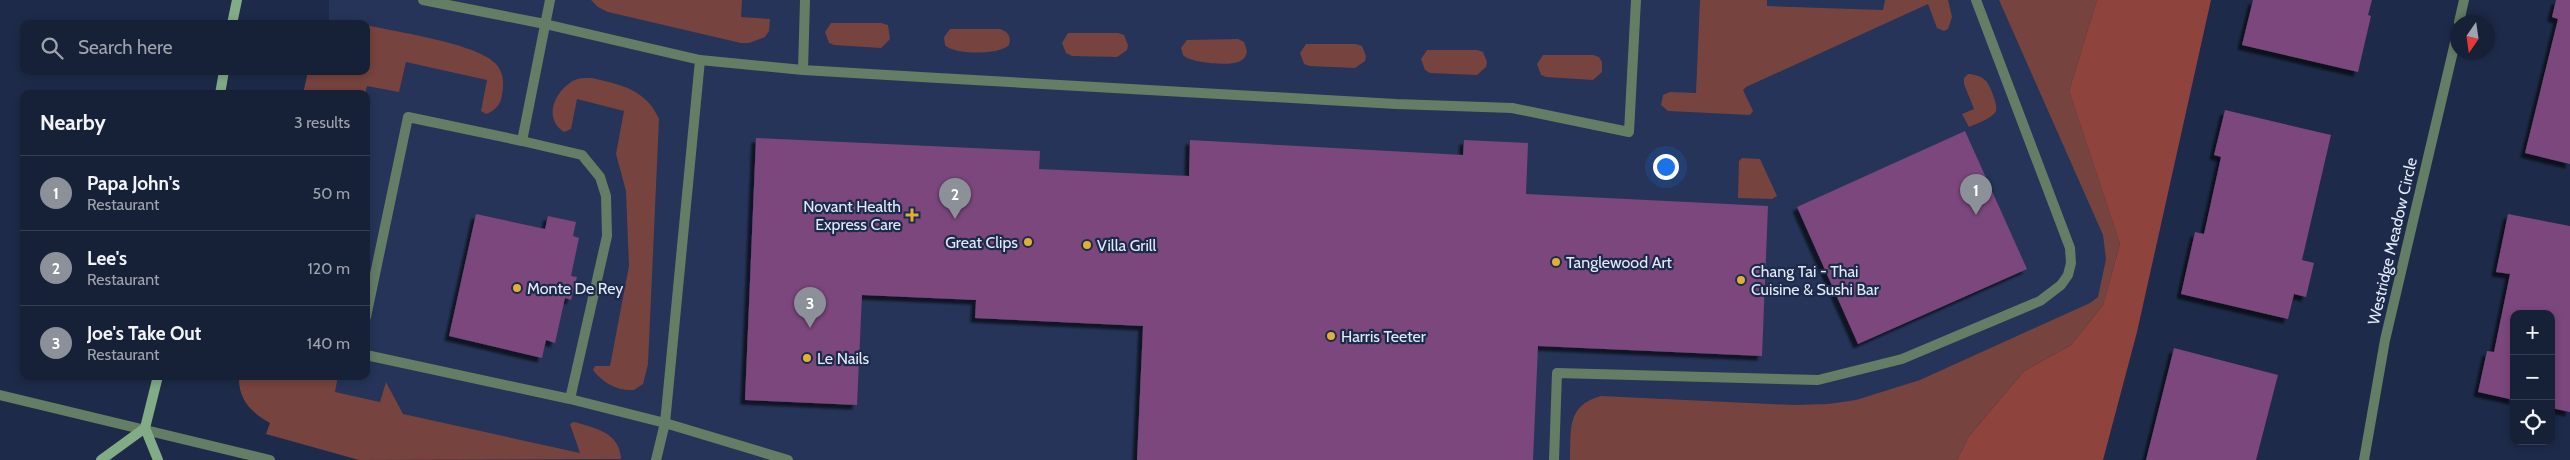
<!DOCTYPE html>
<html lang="en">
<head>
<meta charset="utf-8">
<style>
  body { margin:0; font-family:Cabin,sans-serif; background:#1f283f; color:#f1f3f6 }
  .controls { position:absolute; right:15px; bottom:15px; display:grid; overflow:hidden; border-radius:10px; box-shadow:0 2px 8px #0003 }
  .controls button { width:45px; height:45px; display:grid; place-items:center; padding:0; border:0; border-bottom:1px solid #353e52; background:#162037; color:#f1f3f6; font:25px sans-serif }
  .compass { position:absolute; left:2450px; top:15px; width:45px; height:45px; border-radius:50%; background:#162037; box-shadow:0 2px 8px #0003; rotate:193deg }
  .you { position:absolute; left:1665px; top:166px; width:18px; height:18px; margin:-12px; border:4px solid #fff; border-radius:50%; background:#1a73e8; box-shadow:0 0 0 8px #1a73e833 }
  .badge { display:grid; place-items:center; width:32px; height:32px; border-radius:50%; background:#8c9099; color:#fff; font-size:16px; font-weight:700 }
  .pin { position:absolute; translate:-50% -41px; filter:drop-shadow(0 1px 2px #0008) }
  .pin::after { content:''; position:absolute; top:26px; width:18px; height:15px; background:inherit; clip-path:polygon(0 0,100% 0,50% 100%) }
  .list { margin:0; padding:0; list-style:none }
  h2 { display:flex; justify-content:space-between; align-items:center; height:65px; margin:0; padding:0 20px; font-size:21px }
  h2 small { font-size:16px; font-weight:400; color:#9ea3ad }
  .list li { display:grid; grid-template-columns:32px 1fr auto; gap:15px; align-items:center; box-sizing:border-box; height:75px; padding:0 20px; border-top:1px solid #353e52 }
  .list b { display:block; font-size:19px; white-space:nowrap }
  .list p { margin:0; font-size:16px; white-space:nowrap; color:#9ea3ad }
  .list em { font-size:16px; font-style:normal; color:#9ea3ad }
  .icon { flex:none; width:28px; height:28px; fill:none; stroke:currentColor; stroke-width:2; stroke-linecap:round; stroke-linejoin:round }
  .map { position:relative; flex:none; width:2570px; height:460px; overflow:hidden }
  .search { position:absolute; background:#162037; box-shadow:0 2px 8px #0003; left:20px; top:20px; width:350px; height:55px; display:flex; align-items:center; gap:12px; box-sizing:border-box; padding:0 18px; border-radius:10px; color:#9ea3ad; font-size:19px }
  .panel { position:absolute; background:#162037; box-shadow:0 2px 8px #0003; left:20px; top:90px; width:350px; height:290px; border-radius:10px }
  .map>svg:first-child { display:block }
  .built { fill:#253458 }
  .green { fill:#77433e }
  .forest { fill:#8f433d }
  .building { fill:#7b467d; filter:url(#shadow) }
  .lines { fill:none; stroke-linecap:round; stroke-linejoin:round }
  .lane { stroke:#647d65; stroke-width:10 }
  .street { stroke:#647d65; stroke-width:10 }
  .secondary { stroke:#82ac85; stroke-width:10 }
  .poi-dot { fill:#e0b034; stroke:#1d2a49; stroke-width:2 }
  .labels { text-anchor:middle; stroke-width:4.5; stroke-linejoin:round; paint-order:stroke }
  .poi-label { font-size:16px; fill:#e3ebfb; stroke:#1d2a49; text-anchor:start }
  .street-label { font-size:16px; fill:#e3ebfb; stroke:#1d2a49 }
</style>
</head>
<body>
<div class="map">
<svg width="2570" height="460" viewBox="0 0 2570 460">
  <defs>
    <filter id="shadow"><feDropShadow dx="-4.5" dy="4.5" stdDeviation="1" flood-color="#0009"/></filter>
  </defs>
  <rect width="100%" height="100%" fill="#1d2a49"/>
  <path class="built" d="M329 0H2097L2069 91 2120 244 2103 305 1762 460H460L265 376H366V94H321L366 71V24H329Z"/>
  <path class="green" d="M591 0H742L741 17 770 19 769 31 765 37 749 43H741L608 12 598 7Z
    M1700 0H1767V6L1883 10 1885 0H1948L1952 17 1948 29 1944 31 1937 28 1928 4 1746 87 1743 90 1753 111 1750 115 1668 111 1661 105 1663 95 1670 92 1696 93Z
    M1999 0H2097L2069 91 2120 244 2103 305 2071 345 2024 371 1969 436 1957 460H1570C1571 431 1566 405 1601 396L1793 405 1828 404 1856 400 1920 380 2090 303 2098 297 2106 259 2103 235Z
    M831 23H881L888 25 890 39 881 48 834 45 829 43 825 32Z
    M366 25C396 32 475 43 495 63 504 72 504 83 502 95 501 104 495 111 486 114L481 111 487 80 406 62 399 92 367 86 365 94H303L308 71H366Z
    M950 29H1000C1009 32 1011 37 1009 45 1000 55 953 55 945 45L944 37Z
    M1068 33H1118L1124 35 1128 45 1127 50 1117 57 1072 56 1066 53 1062 43Z
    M1238 39 1244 42 1247 51C1246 56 1244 60 1238 62 1228 66 1190 63 1183 55L1181 48 1187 40Z
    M1306 44H1356L1362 46 1366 56 1365 61 1355 68 1310 66 1304 64 1300 53Z
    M1427 50H1477L1483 52 1487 62 1486 67 1477 75 1430 73 1425 70 1421 59Z
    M1543 55H1593L1599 57 1602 62V72L1593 80 1546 77 1541 75 1537 64Z
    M1968 74C1974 74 1981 76 1986 81 1990 85 1998 105 1996 111 1993 118 1976 124 1969 127L1962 114 1974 109 1964 84V78Z
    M591 78C619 84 646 89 659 119L648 364 643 384 634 390C617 391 603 383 593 370L595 366H610L629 266 626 191 616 154 624 111 577 99 571 129 564 132C544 119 553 94 571 82 576 78 584 78 591 78Z
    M1742 158 1760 159 1777 196 1772 199 1738 198 1739 161Z
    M239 376H338L335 392 380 402 386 382 403 414 580 453 570 424 574 422C596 428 620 433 621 459L359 460 266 434 270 423C251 412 238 400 239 376Z"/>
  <path class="forest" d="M2097 0H2211L2137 332 2103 460H1957L1969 436 2024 371 2071 345 2103 305 2120 244 2069 91Z"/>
  <path class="building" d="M2253 0H2372L2368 15 2371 16 2358 72 2242 45Z
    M2556 0H2570V164L2525 153 2558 19 2552 17Z
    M2225 110 2331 135 2302 260 2314 263 2306 297 2294 294 2288 319 2181 294 2195 232 2204 234 2221 157 2214 155Z
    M1965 131 2027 269 1858 344 1797 207Z
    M756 138 1040 151 1039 169 1189 176 1190 140 1463 155 1464 140 1528 143 1526 194 1768 206 1762 356 1538 346 1533 460H1137L1143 326 975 318 976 300 862 295 857 405 745 400Z
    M476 214 545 229 548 216 576 222 573 236 579 238 571 276 577 277 571 300 565 298 555 343 546 340 542 358 449 336Z
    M2508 214 2570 226V412L2551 408V314H2514V400L2478 392 2487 351 2494 352 2510 274 2496 272Z
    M2174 348 2278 375 2256 460H2146Z"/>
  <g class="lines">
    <path class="lane" d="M423 0 545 24 700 60 803 70 921 77 1396 104 1512 108 1629 132 1636 0
      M803 70 805 0
      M522 141 582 155 600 177 606 196 607 236 570 399
      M366 317 408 117 522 141 550 0
      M366 355 570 399 665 423 788 460
      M656 460 665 423 700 60
      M1554 460 1557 373 1818 380 1902 359 2040 301 2061 285 2068 275 2071 263 2070 248 1976 0"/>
    <path class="street" d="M2459 22 2464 0
      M0 395 270 460
      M2364 460 2385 340 2458 30"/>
    <path class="secondary" d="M232 24 237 0
      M220 94 224 71
      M101 460 145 428
      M158 460 145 428 158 376"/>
  </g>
  <g class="poi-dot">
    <path d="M909.5 207.5h5v5h5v5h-5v5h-5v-5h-5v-5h5z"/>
    <circle cx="1028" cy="242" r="5"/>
    <circle cx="1087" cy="245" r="5"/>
    <circle cx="1556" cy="262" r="5"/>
    <circle cx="1741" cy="280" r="5"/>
    <circle cx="517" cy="288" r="5"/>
    <circle cx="1331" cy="336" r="5"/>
    <circle cx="807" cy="358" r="5"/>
  </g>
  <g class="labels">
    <g class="poi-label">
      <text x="901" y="212" text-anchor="end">Novant Health<tspan x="901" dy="18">Express Care</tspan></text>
      <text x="1018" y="248" text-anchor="end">Great Clips</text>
      <text x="1097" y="251">Villa Grill</text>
      <text x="1566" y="268">Tanglewood Art</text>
      <text x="1751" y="277">Chang Tai - Thai<tspan x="1751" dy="18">Cuisine &amp; Sushi Bar</tspan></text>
      <text x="527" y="294">Monte De Rey</text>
      <text x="1341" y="342">Harris Teeter</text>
      <text x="817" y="364">Le Nails</text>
    </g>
    <g class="street-label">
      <text transform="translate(2392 241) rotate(-77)" y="6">Westridge Meadow Circle</text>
    </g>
  </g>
</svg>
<div class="controls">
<button>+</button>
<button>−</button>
<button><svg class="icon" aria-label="locate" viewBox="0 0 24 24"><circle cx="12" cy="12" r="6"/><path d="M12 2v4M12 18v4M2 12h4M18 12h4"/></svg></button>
</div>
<svg class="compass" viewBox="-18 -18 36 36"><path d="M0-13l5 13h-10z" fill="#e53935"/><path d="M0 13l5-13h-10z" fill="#9ea3ad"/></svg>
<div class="you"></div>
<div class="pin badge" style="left:1976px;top:215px">1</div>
<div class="pin badge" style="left:955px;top:219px">2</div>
<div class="pin badge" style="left:810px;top:328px">3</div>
<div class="search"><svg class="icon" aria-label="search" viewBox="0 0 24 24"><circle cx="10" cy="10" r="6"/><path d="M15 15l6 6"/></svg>Search here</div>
<section class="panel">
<h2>Nearby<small>3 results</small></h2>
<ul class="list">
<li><span class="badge">1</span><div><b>Papa John's</b><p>Restaurant</p></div><em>50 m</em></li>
<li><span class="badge">2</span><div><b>Lee's</b><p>Restaurant</p></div><em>120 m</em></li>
<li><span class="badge">3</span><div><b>Joe's Take Out</b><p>Restaurant</p></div><em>140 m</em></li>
</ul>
</section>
</div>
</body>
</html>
